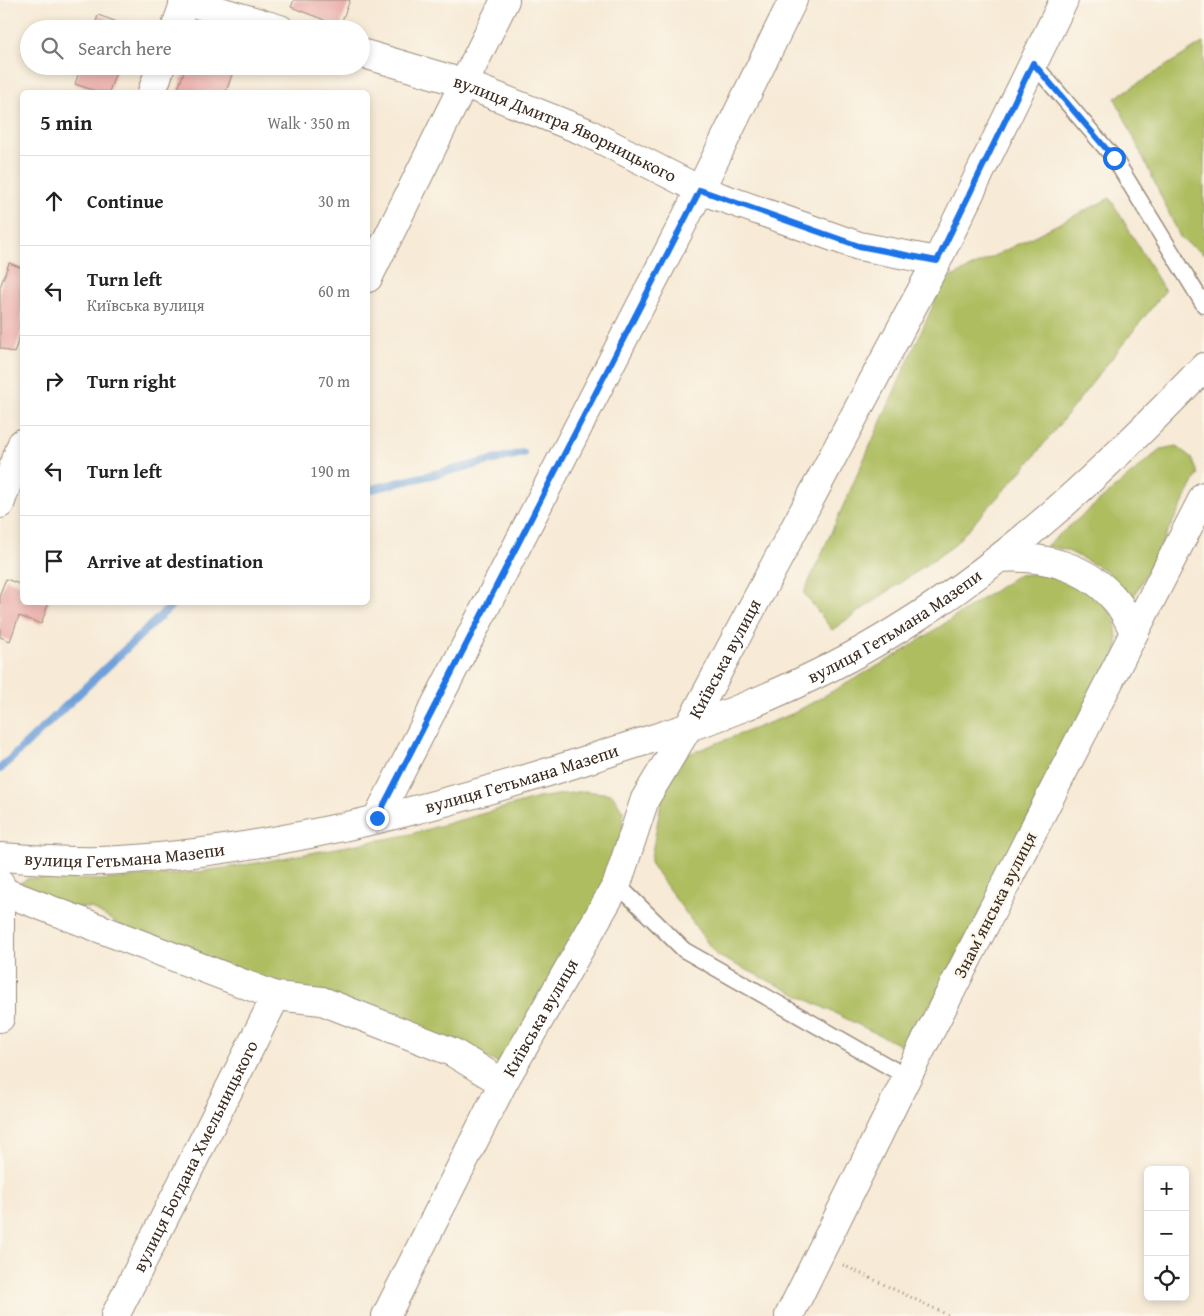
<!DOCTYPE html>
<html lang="en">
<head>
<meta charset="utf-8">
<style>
  body { margin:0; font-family:"Gentium Book Plus",serif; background:#f2f2f2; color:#222 }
  .controls { position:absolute; right:15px; bottom:15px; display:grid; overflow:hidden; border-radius:8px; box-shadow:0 2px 8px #0003 }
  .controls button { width:45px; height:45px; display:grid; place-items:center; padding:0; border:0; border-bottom:1px solid #e0e0e0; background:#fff; color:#222; font:25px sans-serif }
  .stop { position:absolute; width:15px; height:15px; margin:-11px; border:4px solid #1a73e8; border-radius:50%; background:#fff }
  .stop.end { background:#1a73e8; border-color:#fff; box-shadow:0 1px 5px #0008 }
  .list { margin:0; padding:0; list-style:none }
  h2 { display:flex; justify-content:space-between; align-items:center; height:65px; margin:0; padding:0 20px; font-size:21px }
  h2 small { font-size:16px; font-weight:400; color:#767676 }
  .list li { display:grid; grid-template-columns:32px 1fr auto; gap:15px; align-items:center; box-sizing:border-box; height:90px; padding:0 20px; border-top:1px solid #e0e0e0 }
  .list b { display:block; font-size:19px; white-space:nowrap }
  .list p { margin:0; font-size:16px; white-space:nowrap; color:#767676 }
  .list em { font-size:16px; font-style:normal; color:#767676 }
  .icon { flex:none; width:28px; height:28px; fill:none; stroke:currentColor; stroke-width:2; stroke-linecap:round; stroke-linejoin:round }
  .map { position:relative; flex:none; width:1204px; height:1316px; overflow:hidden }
  .search { position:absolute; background:#fff; box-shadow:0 2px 8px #0003; left:20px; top:20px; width:350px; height:55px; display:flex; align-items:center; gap:12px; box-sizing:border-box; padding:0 18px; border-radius:28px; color:#767676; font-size:19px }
  .panel { position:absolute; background:#fff; box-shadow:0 2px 8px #0003; left:20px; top:90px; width:350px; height:515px; border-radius:8px }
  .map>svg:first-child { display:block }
  .green { fill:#aebd60; stroke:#74743f }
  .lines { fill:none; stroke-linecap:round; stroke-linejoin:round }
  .stream { stroke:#6ea0d9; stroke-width:8 }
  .building { fill:#ecb1ad }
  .lane-casing { stroke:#998a7a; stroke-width:18 }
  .street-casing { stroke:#998a7a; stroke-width:30 }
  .highway-casing { stroke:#998a7a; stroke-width:30 }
  .path { stroke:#998a7a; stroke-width:3; stroke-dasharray:1 4; stroke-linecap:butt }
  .lane { stroke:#fff; stroke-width:15 }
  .street { stroke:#fff; stroke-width:28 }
  .highway { stroke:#fff; stroke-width:28 }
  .route { stroke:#1a73e8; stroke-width:6 }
  .labels { text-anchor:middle; stroke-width:4.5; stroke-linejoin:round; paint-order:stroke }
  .street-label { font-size:18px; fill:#3b2a1e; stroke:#fbf7ec }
</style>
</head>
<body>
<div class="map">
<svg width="1204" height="1316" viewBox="0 0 1204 1316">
  <rect width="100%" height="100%" fill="#fbf7ec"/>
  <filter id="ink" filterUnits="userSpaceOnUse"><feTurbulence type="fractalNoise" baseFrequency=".02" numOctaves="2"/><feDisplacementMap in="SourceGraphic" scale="10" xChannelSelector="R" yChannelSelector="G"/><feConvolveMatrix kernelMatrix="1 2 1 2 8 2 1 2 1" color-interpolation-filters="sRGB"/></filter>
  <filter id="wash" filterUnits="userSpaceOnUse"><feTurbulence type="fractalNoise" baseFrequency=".0096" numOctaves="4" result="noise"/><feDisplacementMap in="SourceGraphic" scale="20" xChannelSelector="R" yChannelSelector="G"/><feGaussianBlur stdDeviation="1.12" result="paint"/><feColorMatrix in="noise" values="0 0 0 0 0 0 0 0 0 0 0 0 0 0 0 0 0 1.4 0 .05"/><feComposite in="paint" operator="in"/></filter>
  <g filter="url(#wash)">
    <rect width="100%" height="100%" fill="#f7ead6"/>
    <path class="green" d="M1204 42V254L1181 239 1115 98Z
      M1110 198 1165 291 1028 464 952 547 832 630 804 593 944 281Z
      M1176 446 1192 458 1198 474 1132 600 1107 571 1066 550 1046 546 1161 449Z
      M1051 573 1100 597 1115 620 1118 647 908 1049 716 955 650 863 663 793 686 755 792 714 897 655 1018 575Z
      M584 791 612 794 623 811V834L603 909 504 1065 333 995 275 985 144 939 91 908 71 907 18 884 29 878 98 880 198 872 256 863 407 835 538 798Z"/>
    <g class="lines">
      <path class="stream" d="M368 490 523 453
        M0 769 175 602"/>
    </g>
    <g id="blocks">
      <path class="building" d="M294 0H350L340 26 291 7Z
        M98 15 131 27V29H94Z
        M81 66H118L109 92H99L75 84Z
        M186 66H235L226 92H177Z
        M9 263 22 268V329L14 353 0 348V287Z
        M6 579 22 585V602H49L41 624 19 616 10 641 0 637V593Z"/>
    </g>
  </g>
  <g filter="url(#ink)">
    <use href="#blocks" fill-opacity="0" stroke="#998a7a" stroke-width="1"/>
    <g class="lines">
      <defs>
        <path id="lane" d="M1033 63 1114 158 1204 305
          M617 884 684 950 907 1077"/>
        <g id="street">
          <path d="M183 0 280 29"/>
          <path d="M175 29 185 1"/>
          <path id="s1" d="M361 53 463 83 586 132 700 190 859 246 937 261"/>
          <path d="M152 92 161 66"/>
          <path d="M368 278 505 0"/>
          <path d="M0 504 22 443"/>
          <path d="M377 818 700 190 793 0"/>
          <path d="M0 883V1018"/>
          <path d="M2 891 276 996 322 1001 452 1052 503 1083"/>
          <path id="s2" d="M115 1316 276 996"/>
          <path id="s3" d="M386 1316 503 1083 617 884 645 799 689 726 937 261 1064 0"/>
        </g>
        <g id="highway">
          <path d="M999 558C1043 555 1088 566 1117 602 1124 610 1129 622 1134 632"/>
          <path id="s4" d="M0 857C33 859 67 862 101 861 269 854 454 804 614 751 656 737 700 725 741 708 795 686 849 660 898 629 1012 559 1112 463 1204 367"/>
          <path d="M789 1316 907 1077 1204 496"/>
        </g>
      </defs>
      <use href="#lane" class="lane-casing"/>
      <use href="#street" class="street-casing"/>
      <use href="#highway" class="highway-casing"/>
      <path class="path" d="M843 1265 950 1316"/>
      <use href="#lane" class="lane"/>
      <use href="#street" class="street"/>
      <use href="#highway" class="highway"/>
    </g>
  </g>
  <g class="lines" filter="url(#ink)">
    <path class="route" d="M377 818 700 190 859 246 937 261 1033 63 1114 158"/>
  </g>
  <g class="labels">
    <g class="street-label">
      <text dy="6" stroke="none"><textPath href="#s1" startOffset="218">вулиця Дмитра Яворницького</textPath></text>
      <text dy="6" stroke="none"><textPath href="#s4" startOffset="936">вулиця Гетьмана Мазепи</textPath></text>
      <text dy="6" stroke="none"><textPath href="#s3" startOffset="741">Київська вулиця</textPath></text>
      <text dy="6" stroke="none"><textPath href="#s4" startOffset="531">вулиця Гетьмана Мазепи</textPath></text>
      <text dy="6" stroke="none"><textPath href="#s4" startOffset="125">вулиця Гетьмана Мазепи</textPath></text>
      <text transform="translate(995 905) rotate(-63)" y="6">Знамʼянська вулиця</text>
      <text dy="6" stroke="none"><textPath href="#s3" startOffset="336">Київська вулиця</textPath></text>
      <text dy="6" stroke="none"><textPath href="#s2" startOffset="179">вулиця Богдана Хмельницького</textPath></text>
    </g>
  </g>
</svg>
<div class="controls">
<button>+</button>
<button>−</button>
<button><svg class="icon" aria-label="locate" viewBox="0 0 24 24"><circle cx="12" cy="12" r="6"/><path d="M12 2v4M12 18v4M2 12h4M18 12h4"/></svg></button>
</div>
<div class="stop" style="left:1114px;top:158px"></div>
<div class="stop end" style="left:377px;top:818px"></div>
<div class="search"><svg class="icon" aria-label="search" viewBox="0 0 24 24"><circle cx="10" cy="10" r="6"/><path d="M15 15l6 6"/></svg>Search here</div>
<section class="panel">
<h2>5 min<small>Walk · 350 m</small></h2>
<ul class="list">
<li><svg class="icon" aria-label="ahead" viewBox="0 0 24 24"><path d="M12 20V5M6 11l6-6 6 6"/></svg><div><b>Continue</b></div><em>30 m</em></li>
<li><svg class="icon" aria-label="left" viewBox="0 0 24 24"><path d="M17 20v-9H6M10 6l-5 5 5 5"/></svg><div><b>Turn left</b><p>Київська вулиця</p></div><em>60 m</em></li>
<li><svg class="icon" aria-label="right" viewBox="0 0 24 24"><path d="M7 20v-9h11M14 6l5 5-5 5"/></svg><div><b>Turn right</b></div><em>70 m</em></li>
<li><svg class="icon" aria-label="left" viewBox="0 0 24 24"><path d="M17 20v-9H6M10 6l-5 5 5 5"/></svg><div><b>Turn left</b></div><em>190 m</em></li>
<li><svg class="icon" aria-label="arrive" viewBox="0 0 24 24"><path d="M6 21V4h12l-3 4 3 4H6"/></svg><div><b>Arrive at destination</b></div></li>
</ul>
</section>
</div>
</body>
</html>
